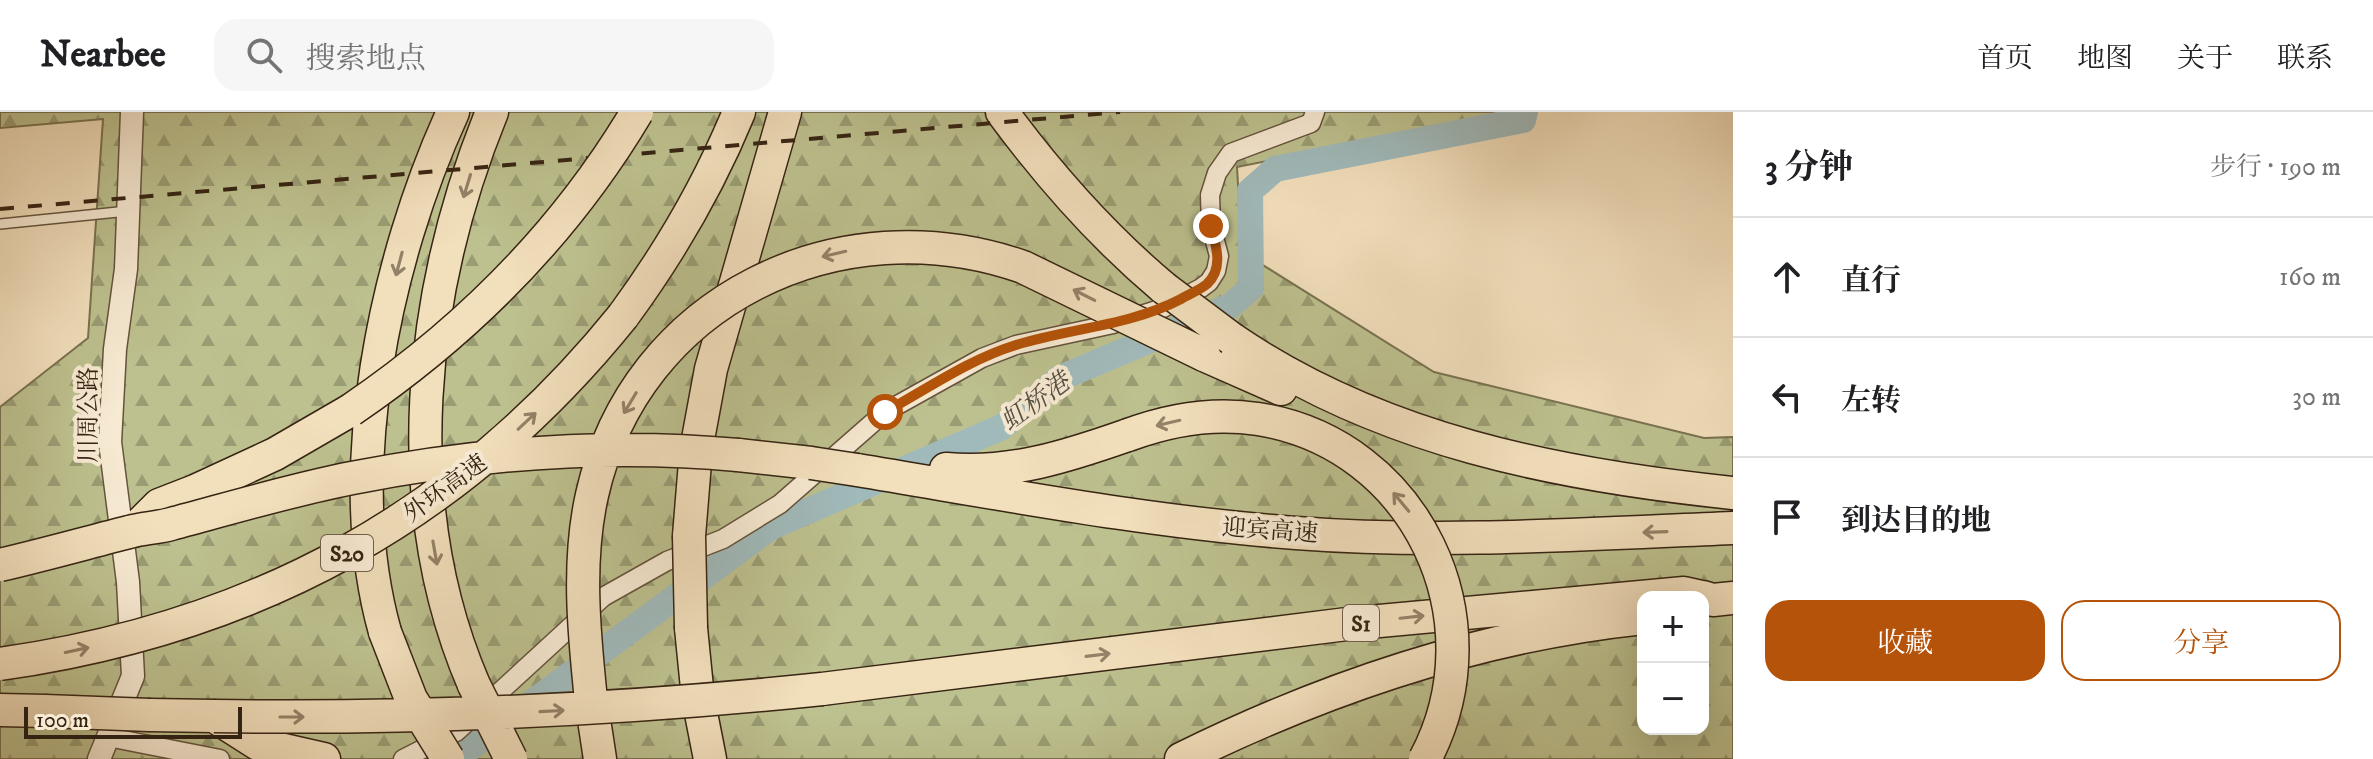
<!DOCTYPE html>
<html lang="zh">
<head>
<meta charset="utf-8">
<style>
  body { margin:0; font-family:"IM FELL DW Pica","Noto Serif SC",serif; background:#f6f6f6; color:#202124 }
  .controls { position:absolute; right:24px; bottom:24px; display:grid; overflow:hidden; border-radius:16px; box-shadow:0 8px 32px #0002 }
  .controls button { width:72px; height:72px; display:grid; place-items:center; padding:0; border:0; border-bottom:2px solid #e0e0e0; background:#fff; color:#202124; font:40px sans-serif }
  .scale { position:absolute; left:24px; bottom:20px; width:218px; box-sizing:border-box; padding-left:8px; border:4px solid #362413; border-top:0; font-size:22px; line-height:28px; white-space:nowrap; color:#362413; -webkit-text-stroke:6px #f7ead3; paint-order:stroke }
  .stop { position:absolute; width:24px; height:24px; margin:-18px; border:6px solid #b45309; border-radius:50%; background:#fff }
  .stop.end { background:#b45309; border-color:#fff; box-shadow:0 2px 8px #0008 }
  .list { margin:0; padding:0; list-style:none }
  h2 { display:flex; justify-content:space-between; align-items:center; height:104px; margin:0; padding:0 32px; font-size:34px }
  h2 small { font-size:26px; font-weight:400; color:#757577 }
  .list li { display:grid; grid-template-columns:52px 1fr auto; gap:24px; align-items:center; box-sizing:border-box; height:120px; padding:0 32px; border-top:2px solid #e0e0e0 }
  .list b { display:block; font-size:30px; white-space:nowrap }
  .list em { font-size:26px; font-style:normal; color:#757577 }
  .actions { display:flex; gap:16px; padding:24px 32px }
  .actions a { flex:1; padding:18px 0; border:2px solid #b45309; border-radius:24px; text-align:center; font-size:28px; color:#b45309 }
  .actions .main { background:#b45309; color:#fff }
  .icon { flex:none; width:44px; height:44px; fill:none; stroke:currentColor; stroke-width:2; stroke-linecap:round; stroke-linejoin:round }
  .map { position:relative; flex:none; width:1733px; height:647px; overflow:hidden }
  header { display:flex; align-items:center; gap:48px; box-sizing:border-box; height:112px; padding:0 40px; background:#fff; border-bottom:2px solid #e0e0e0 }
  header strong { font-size:38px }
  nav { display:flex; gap:44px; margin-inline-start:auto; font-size:28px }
  .search { width:560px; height:72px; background:#f6f6f6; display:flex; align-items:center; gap:20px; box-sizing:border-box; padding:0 28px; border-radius:24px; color:#757577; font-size:30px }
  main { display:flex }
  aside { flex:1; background:#fff }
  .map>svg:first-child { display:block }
  .forest { fill:url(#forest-firs); stroke:#7a7251; stroke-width:2; fill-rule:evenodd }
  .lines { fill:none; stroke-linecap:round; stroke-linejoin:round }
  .river { stroke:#a0babb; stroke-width:26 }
  .service-casing { stroke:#65533d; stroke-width:12 }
  .minor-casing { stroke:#65533d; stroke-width:21 }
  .tertiary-casing { stroke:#65533d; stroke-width:25 }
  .motorway-casing { stroke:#362413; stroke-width:35 }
  .service { stroke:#f7ead3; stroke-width:9 }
  .minor { stroke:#f7ead3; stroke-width:18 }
  .tertiary { stroke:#f7ead3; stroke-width:22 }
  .motorway { stroke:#f2dfbc; stroke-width:32 }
  .rail { stroke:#362413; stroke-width:4; stroke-dasharray:14 14; stroke-linecap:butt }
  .motorway-bridge-casing { stroke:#362413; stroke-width:35; stroke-linecap:butt }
  .motorway-bridge { stroke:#f2dfbc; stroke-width:32 }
  .oneway { stroke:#948268 }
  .route { stroke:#b45309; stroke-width:10 }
  .labels { text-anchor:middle; stroke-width:8; stroke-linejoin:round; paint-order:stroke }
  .shield { fill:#f7ead3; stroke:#705f4d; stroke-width:2 }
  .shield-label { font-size:22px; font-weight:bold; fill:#362413 }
  .street-label { font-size:24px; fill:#362413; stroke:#f7ead3 }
  .water-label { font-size:26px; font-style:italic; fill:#565145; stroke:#f7ead3 }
</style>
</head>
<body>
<header>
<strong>Nearbee</strong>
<div class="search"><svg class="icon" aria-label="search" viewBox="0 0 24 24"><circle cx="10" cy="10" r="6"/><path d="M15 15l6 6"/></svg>搜索地点</div>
<nav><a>首页</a><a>地图</a><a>关于</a><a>联系</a></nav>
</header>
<main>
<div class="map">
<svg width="1733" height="647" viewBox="0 0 1733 647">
  <defs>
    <pattern id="forest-firs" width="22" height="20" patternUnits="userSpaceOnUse" patternTransform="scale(2)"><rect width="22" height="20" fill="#bdc18f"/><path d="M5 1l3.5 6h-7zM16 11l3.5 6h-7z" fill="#9a9d74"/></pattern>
  </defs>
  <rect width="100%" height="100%" fill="#f2dfbc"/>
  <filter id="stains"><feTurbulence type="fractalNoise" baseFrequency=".0025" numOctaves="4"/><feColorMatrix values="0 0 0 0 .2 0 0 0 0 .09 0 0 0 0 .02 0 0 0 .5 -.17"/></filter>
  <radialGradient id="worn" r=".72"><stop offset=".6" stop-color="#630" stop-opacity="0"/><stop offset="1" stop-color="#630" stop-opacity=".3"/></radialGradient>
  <path class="forest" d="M0 0H1508L1237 55 1242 140 1434 260 1704 326 1733 325V647H0V295L88 226 103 7 0 16ZM1643 485H1703V617H1643Z"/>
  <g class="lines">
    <path class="river" d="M455 647 771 415 1002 315 1058 267 1230 194 1251 176 1250 79 1275 57 1523 8 1525 0"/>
    <defs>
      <path id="service" d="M0 112 128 99"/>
      <path id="minor" d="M108 625 220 647
        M403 647 456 620 603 485 667 449 723 427 780 392 885 300 982 246 1016 233 1113 212 1163 196 1201 176 1209 170 1216 159 1219 144 1211 114 1210 83 1217 61 1231 41 1311 11 1315 0"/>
      <path id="tertiary" d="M99 647 133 564 128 470 110 330 115 237 126 157 132 0"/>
      <path id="motorway" d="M1002 0C1050 65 1102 124 1164 176
        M623 204C670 140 709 73 739 0
        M1232 227C1380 328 1557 363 1733 381
        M1204 243 1281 277
        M738 343 811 351
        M946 357C1010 363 1068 344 1128 323
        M857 358C1003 382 1148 410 1296 421 1441 432 1587 422 1733 416
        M133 419 159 393 195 379 275 342 351 298
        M689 424 696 338 711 257 785 0
        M1703 485 1713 488 1733 486
        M691 516 698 586 710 647
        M385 520C340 360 385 148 453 0
        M474 573C396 392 419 179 492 0
        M822 577 1347 512 1684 481 1702 485
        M591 588 600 647
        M0 598 45 599
        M150 603 214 604 258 632 324 647
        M1181 647C1327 575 1481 523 1643 506"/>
    </defs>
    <use href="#service" class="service-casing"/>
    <use href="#minor" class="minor-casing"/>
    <use href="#tertiary" class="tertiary-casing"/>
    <use href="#motorway" class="motorway-casing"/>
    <use href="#service" class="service"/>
    <use href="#minor" class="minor"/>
    <use href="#tertiary" class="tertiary"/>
    <use href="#motorway" class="motorway"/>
    <path class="rail" d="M0 97 1120 0"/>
    <defs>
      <path id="motorway-bridge" d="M1164 176 1232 227
        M351 298C467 219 565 121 637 0
        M1128 323C1171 307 1213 300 1258 307 1417 332 1499 508 1425 647
        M811 351 857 358
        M689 424 691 516
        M0 453C43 443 86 431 129 420 143 416 157 416 171 412 231 396 291 378 352 366 479 341 610 331 738 343
        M385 520 411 587 448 647
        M0 552C255 516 461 405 623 204
        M474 573 511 647
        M591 588C584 521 577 449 592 383 636 187 840 91 1023 155L1204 243
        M45 599 150 603
        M214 604C417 607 620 598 822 577"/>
    </defs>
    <use href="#motorway-bridge" class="motorway-bridge-casing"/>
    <use href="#motorway-bridge" class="motorway-bridge"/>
  </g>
  <defs><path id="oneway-shaft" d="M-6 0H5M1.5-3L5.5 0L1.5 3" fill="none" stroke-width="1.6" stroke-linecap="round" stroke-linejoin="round" transform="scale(2)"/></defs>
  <g class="oneway">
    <use href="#oneway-shaft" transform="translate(467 74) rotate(107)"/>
    <use href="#oneway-shaft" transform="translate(834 142) rotate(167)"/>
    <use href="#oneway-shaft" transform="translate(399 152) rotate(105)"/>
    <use href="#oneway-shaft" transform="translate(1084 183) rotate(-153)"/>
    <use href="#oneway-shaft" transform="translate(630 291) rotate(121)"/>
    <use href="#oneway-shaft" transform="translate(527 309) rotate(-43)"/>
    <use href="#oneway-shaft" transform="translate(1168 311) rotate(167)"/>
    <use href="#oneway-shaft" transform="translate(1401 390) rotate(-130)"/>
    <use href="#oneway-shaft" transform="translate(1655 420) rotate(178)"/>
    <use href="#oneway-shaft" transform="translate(435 441) rotate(80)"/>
    <use href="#oneway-shaft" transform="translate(1412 505) rotate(-6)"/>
    <use href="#oneway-shaft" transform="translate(77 538) rotate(-12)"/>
    <use href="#oneway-shaft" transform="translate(1098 543) rotate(-7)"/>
    <use href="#oneway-shaft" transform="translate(552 599) rotate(-3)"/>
    <use href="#oneway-shaft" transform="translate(292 605)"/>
  </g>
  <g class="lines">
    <path class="route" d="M885 300C927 277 970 247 1016 233 1071 216 1129 214 1181 187 1189 182 1200 178 1207 172 1224 156 1216 134 1211 114"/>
  </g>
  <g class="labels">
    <g class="shield">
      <rect x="321" y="423" width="52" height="36" rx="6"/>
      <rect x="1343" y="493" width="36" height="36" rx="6"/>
    </g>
    <g class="shield-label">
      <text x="347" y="449">S20</text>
      <text x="1361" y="519">S1</text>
    </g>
    <g class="street-label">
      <text transform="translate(88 303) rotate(-90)" y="8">川周公路</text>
      <text transform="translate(445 376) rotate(-36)" y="8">外环高速</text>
      <text transform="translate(1270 418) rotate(4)" y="8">迎宾高速</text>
    </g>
    <g class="water-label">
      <text transform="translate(1035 289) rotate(-36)" y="9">虹桥港</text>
    </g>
  </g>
  <rect width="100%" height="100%" filter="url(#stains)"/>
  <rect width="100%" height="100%" fill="url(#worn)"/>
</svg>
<div class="controls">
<button>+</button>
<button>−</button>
</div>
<div class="scale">100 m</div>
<div class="stop" style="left:885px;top:300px"></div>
<div class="stop end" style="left:1211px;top:114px"></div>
</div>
<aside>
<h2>3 分钟<small>步行 · 190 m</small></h2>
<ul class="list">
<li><svg class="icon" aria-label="ahead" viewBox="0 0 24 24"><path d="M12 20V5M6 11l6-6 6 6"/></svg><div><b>直行</b></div><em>160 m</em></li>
<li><svg class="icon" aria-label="left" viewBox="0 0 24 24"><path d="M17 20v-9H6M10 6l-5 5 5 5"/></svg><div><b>左转</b></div><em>30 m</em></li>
<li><svg class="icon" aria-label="arrive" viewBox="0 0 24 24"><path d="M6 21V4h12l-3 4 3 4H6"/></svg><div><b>到达目的地</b></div></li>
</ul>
<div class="actions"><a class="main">收藏</a><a>分享</a></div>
</aside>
</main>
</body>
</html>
